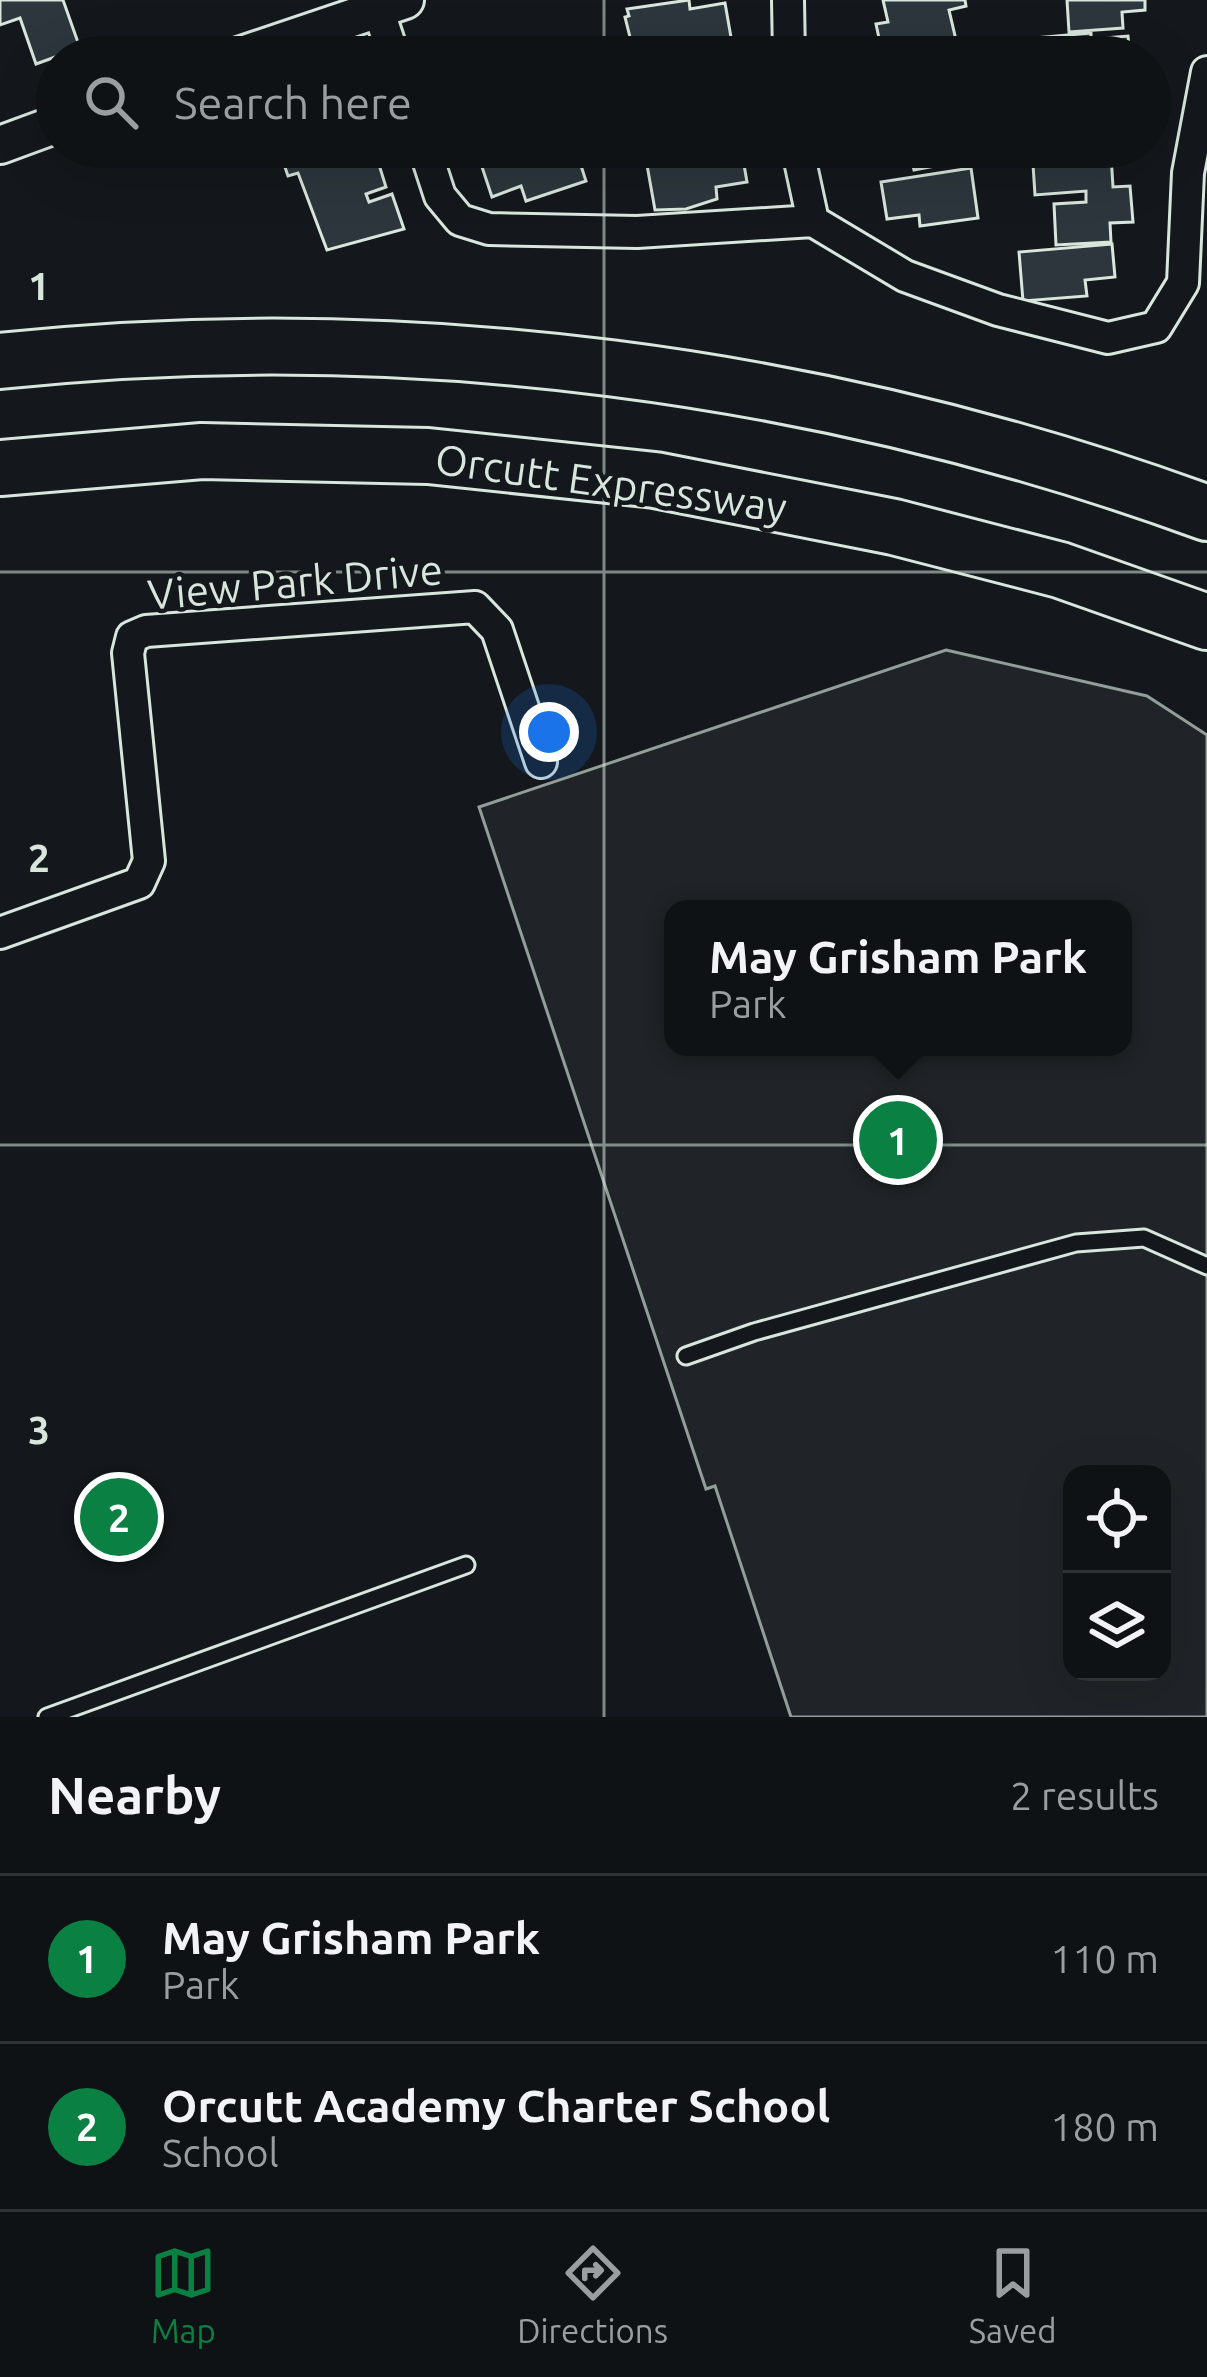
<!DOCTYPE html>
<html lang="en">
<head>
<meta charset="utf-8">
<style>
  body { margin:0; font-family:Ubuntu,sans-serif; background:#1d2022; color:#f1f3f6 }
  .controls { position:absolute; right:36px; bottom:36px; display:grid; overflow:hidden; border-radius:24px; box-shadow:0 12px 48px #0002 }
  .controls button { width:108px; height:108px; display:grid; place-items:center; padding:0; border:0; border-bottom:3px solid #2f3234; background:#0f1215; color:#f1f3f6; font:60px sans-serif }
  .you { position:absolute; left:549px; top:732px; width:42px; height:42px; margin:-30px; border:9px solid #fff; border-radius:50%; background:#1a73e8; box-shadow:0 0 0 18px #1a73e833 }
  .badge { display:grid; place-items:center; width:78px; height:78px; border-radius:50%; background:#0b8043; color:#fff; font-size:39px; font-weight:700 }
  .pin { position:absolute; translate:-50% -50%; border:6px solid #fff; box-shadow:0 3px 12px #0006 }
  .popup { position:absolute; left:664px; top:900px; width:468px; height:156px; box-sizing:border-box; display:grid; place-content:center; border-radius:24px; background:#0f1215; filter:drop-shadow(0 3px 9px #0005); font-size:39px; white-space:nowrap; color:#9b9ea0 }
  .popup b { font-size:45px; color:#f1f3f6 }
  .popup::after { content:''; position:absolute; left:50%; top:100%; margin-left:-24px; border:24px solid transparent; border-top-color:#0f1215 }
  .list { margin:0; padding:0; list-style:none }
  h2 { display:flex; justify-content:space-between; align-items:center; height:156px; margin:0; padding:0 48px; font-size:51px }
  h2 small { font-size:39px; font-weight:400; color:#9b9ea0 }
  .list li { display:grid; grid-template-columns:78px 1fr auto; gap:36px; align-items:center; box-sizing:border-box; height:168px; padding:0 48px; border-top:3px solid #2f3234 }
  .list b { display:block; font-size:45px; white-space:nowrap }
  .list p { margin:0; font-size:39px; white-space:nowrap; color:#9b9ea0 }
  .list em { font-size:39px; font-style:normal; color:#9b9ea0 }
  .icon { flex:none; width:66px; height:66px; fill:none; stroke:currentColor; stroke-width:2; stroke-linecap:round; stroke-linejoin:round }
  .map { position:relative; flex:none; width:1207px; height:1717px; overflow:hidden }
  .search { position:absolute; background:#0f1215; box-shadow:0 12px 48px #0002; left:36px; right:36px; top:36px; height:132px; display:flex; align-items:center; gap:30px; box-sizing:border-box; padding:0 42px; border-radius:66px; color:#9b9ea0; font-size:45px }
  .sheet { height:492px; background:#0f1215 }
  nav { display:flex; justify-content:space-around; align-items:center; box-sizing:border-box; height:168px; border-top:3px solid #2f3234; background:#0f1215; font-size:33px; color:#9b9ea0 }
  nav a { display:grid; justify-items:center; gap:6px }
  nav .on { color:#0b8043 }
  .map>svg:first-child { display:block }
  .green { fill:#202428; stroke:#939e99; stroke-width:3; fill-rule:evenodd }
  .building { fill:#2c363c; stroke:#d8e6dc; stroke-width:3 }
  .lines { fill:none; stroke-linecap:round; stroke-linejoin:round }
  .service-casing { stroke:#d8e6dc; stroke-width:21 }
  .minor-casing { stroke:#d8e6dc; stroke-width:36 }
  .tertiary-casing { stroke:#d8e6dc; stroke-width:42 }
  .motorway-casing { stroke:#d8e6dc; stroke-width:60 }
  .service { stroke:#14181c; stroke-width:15 }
  .minor { stroke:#14181c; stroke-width:30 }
  .tertiary { stroke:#14181c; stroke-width:36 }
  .motorway { stroke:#14181c; stroke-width:54 }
  .grid { fill:none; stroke:#d8e6dc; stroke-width:3; stroke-opacity:0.55 }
  .labels { text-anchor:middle; stroke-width:9; stroke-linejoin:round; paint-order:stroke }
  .street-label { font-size:42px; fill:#d8e6dc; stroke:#14181c }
  .grid-label { font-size:39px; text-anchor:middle; font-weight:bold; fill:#d8e6dc; stroke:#14181c; stroke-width:9; stroke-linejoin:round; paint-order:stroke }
</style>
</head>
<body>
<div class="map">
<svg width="1207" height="1717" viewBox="0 0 1207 1717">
  <rect width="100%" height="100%" fill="#14181c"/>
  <path class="green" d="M946 650 1147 696 1207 735V1717H791L715 1486 706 1489 479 807ZM673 909H1123V1047H673ZM1072 1474H1162V1672H1072Z"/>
  <path class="building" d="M0 0H63L80 48 36 64 20 18 0 25Z
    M689 0 690 9 725 3 732 43 656 53 657 57H635L625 17 629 16 627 9Z
    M883 0H965L966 6 949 10 960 57H917L916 53 883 57 876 24 888 22Z
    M1067 0H1145V10L1122 12 1123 28 1069 32Z
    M1091 33V39L1128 36 1130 57H1034L1033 38Z
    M537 45 541 57H500Z
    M278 147H338L340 154 348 152 351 162 376 155 386 187 366 194 369 202 392 194 404 229 327 250 298 173 288 176Z
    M531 147H575L586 181 526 201 521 186 492 197 481 164Z
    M636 147H690L691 149 639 158Z
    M741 147 747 182 716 187 717 199 686 209 655 210 647 165 703 154V150Z
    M877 147H954L956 162 914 170 911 158 880 164Z
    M1087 147V157L1111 155 1113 187 1130 186 1133 222 1110 223 1111 242 1056 245 1054 204 1086 202V191L1035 195 1032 149Z
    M971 168 978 218 920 226 919 215 887 219 881 182Z
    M1112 244 1115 277 1085 280 1087 296 1023 301 1019 252Z"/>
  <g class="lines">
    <defs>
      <path id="service" d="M686 1356 754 1332 1076 1243 1144 1238 1207 1266
        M47 1717 466 1565"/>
      <path id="minor" d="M788 0 789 57
        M378 9 394 57
        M424 147 440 196 460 220 489 229 637 232 813 221 905 276 998 310 1108 338 1156 327 1183 283 1188 173 1207 72
        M797 147 813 221
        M0 933 139 883 149 861 128 653 132 637 146 631 475 607 497 630 541 762"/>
      <path id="tertiary" d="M236 57 405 0
        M0 145 57 124"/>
      <path id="motorway" d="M0 361C405 318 825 373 1207 513
        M0 468 202 451 428 456 655 480 894 527 1060 570 1207 622"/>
    </defs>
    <use href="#service" class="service-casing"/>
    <use href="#minor" class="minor-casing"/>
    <use href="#tertiary" class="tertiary-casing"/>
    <use href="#motorway" class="motorway-casing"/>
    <use href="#service" class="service"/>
    <use href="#minor" class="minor"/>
    <use href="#tertiary" class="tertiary"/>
    <use href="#motorway" class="motorway"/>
  </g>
  <path class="grid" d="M604 0V57M604 147V1717M0 572H1207M0 1145H1207"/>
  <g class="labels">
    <g class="street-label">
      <text transform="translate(611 483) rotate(8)" y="15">Orcutt Expressway</text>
      <text transform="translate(295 582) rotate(-5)" y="15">View Park Drive</text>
    </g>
  </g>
  <g class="grid-label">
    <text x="39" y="300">1</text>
    <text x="39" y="872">2</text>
    <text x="39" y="1444">3</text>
  </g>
</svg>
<div class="controls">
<button><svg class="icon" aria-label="locate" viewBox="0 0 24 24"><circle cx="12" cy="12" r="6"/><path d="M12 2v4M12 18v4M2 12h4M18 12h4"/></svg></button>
<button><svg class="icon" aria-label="layers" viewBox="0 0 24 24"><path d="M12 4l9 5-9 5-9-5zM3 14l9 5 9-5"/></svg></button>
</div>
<div class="you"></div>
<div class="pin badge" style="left:898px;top:1140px">1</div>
<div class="popup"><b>May Grisham Park</b>Park</div>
<div class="pin badge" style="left:119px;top:1517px">2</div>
<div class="search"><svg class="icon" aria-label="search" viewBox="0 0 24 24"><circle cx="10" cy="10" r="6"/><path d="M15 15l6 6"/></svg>Search here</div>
</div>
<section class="sheet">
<h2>Nearby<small>2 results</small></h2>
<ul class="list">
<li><span class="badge">1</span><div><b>May Grisham Park</b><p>Park</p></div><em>110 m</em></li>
<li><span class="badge">2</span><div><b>Orcutt Academy Charter School</b><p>School</p></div><em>180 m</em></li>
</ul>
</section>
<nav>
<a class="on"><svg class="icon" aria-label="map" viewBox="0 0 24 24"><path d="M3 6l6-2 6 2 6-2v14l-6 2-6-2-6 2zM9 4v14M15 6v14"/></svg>Map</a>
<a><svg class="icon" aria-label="directions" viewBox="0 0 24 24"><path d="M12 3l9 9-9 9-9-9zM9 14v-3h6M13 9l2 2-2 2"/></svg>Directions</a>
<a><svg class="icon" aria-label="saved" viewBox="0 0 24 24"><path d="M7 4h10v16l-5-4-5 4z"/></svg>Saved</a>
</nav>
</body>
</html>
